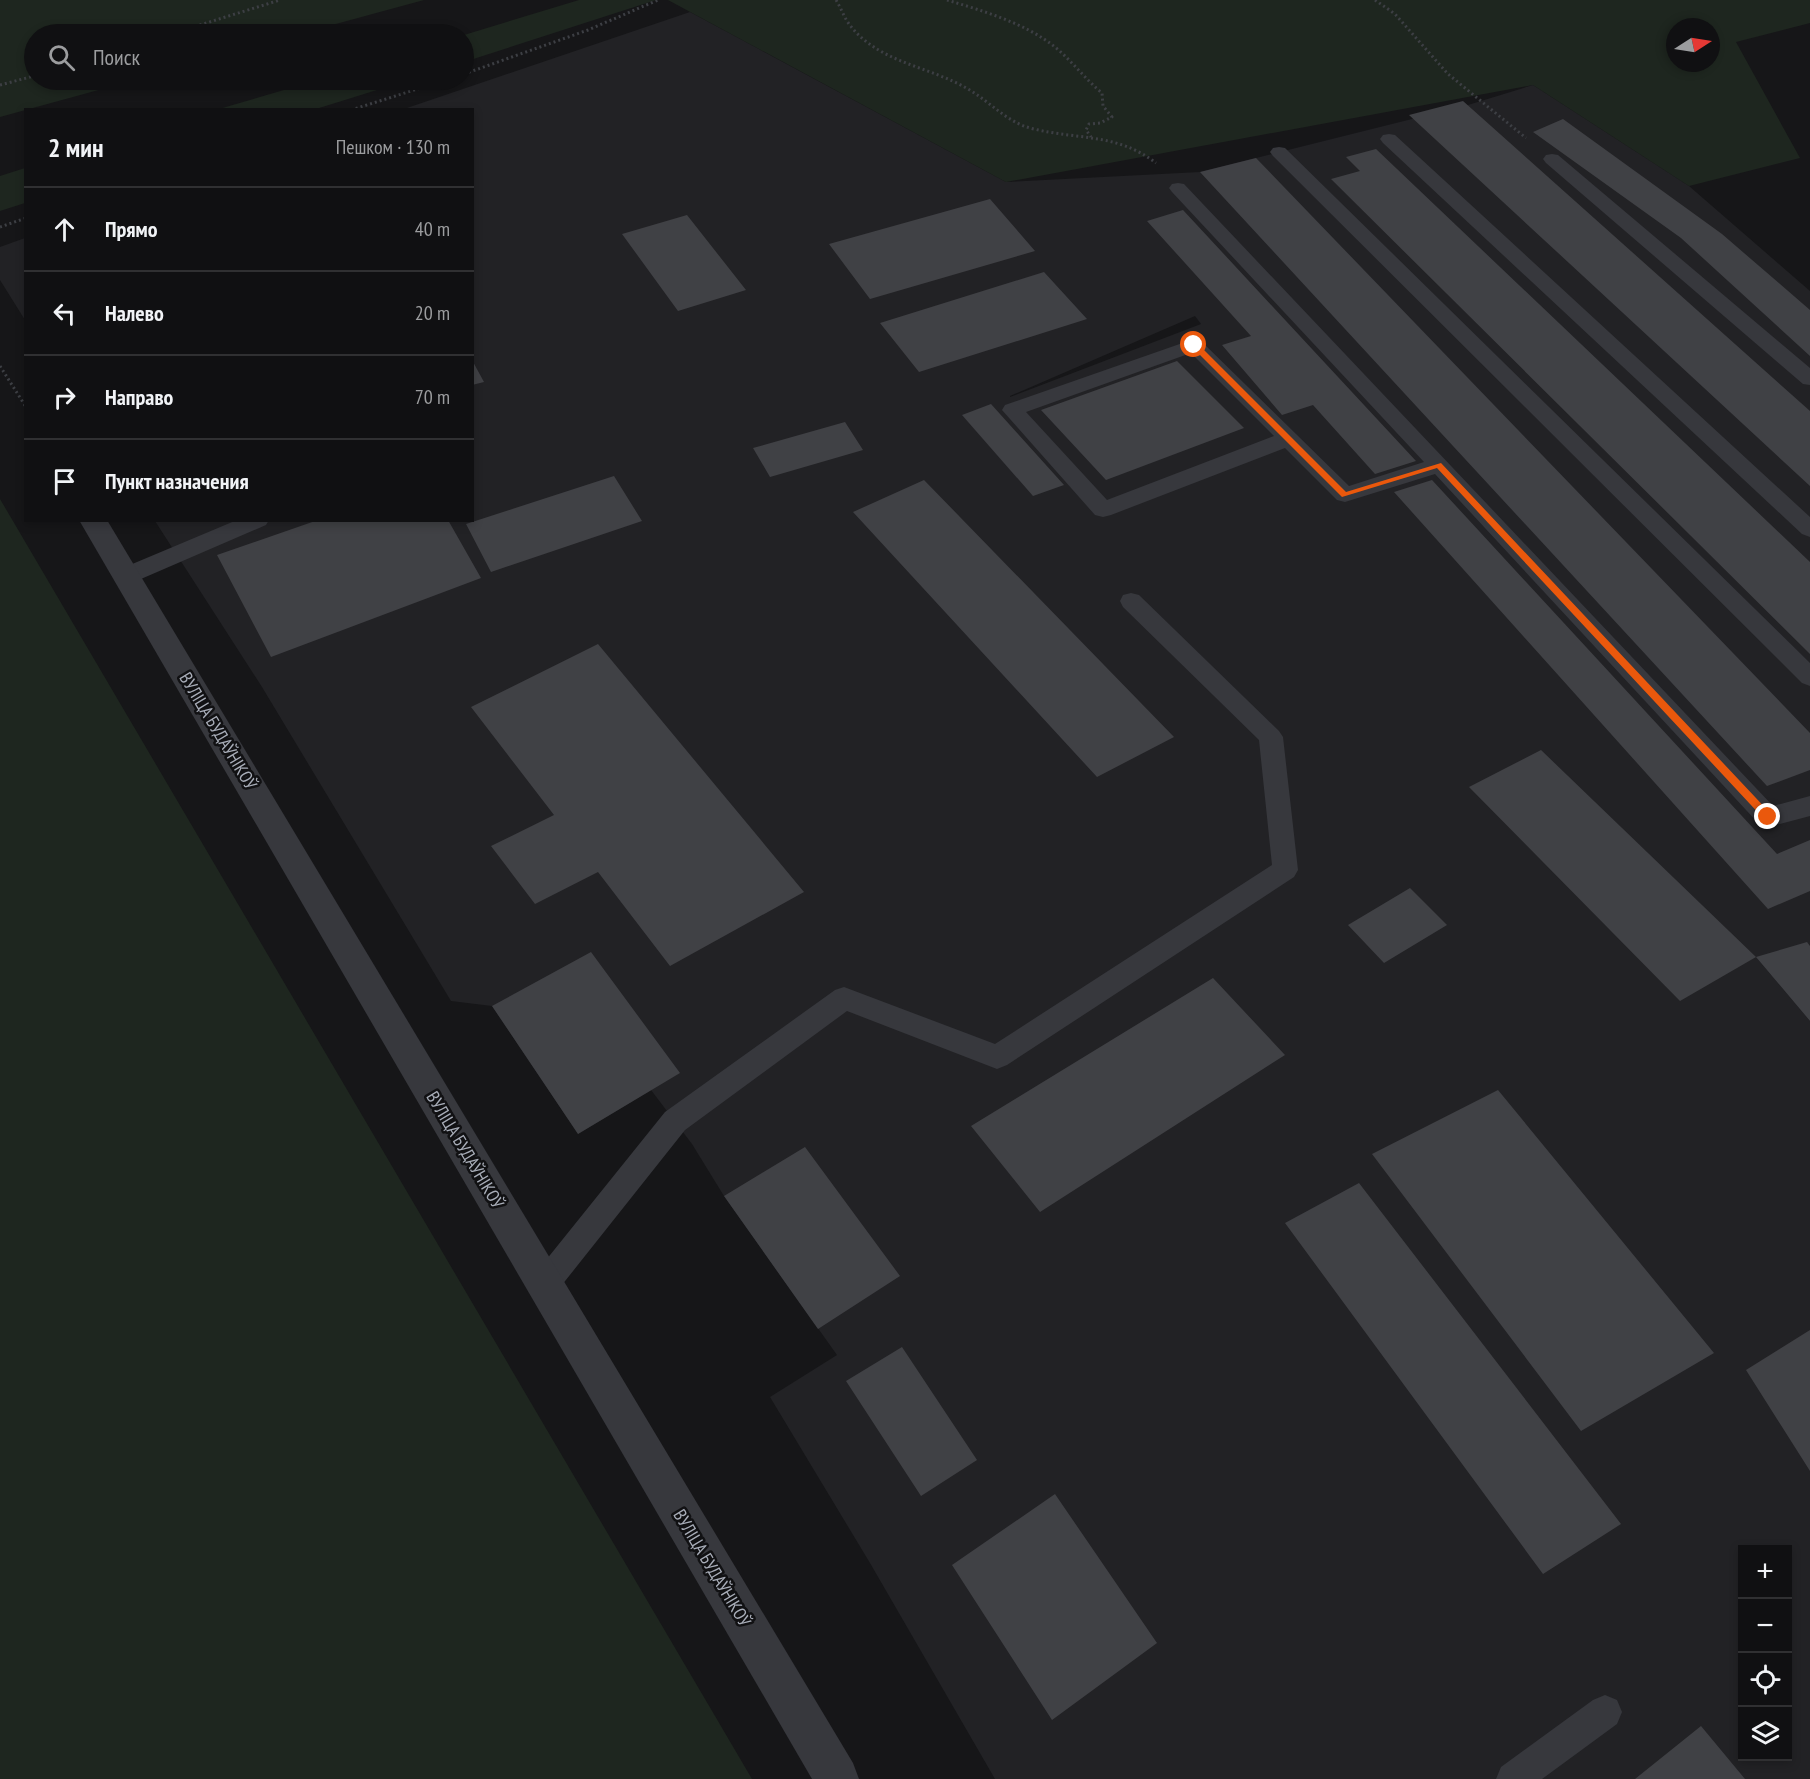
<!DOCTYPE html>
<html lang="ru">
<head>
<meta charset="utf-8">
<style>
  body { margin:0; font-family:"PT Sans Narrow",sans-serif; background:#19191b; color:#f1f3f6 }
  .controls { position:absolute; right:18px; bottom:18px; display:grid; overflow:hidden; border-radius:0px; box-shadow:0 3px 9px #0003 }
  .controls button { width:54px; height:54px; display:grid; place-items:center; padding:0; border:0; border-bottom:2px solid #303032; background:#101012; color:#f1f3f6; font:30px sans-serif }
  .compass { position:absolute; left:1666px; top:18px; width:54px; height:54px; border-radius:50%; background:#101012; box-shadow:0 3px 9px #0003; rotate:78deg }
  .stop { position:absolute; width:18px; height:18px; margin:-14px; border:4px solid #ea580c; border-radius:50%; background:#fff }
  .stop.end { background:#ea580c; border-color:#fff; box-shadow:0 2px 6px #0008 }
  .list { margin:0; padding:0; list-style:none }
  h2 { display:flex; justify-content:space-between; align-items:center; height:78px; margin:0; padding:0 24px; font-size:26px }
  h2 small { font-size:20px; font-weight:400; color:#9c9d9f }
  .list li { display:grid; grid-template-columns:39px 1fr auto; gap:18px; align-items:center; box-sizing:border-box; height:84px; padding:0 24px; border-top:2px solid #303032 }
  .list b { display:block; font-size:22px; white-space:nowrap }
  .list em { font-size:20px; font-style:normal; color:#9c9d9f }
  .icon { flex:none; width:33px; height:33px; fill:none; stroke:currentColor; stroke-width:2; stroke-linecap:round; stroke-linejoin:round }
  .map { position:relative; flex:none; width:1810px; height:1779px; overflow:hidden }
  .search { position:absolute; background:#101012; box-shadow:0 3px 9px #0003; left:24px; top:24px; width:450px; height:66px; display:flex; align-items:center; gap:15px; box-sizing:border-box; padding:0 21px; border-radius:33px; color:#9c9d9f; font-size:22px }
  .panel { position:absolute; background:#101012; box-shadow:0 3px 9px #0003; left:24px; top:108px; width:450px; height:414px; border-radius:0px }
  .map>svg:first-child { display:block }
  .built { fill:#222225; fill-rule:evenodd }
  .green { fill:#1e261f; fill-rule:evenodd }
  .building { fill:#404145 }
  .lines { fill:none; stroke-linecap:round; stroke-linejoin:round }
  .path { stroke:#3d3f44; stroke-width:3; stroke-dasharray:2 3; stroke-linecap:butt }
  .lane { fill:#37383d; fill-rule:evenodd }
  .street { fill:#37383d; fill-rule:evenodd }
  .route { fill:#ea580c }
  .labels { text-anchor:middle; stroke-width:5; stroke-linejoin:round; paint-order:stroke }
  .street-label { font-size:18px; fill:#a8adb8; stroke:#111113 }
</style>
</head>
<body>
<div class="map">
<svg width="1810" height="1779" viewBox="0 0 1810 1779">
  <rect width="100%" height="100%" fill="#161618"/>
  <path class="built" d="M690 12 1006 182 1200 172 1468 105 1533 85 1689 186 1810 291V1016L1756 957 1810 1021V1779H995L870 1563 770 1397 837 1355 724 1196 692 1144 651 1090 578 1134 492 1006 451 1001 262 687 155 521 472 520V110L404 109ZM1195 316 1201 324 1010 397V396ZM1742 1550H1788V1756H1742Z
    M25 238H26L25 320 0 280V247Z"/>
  <path class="green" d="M0 0H424L299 34H34V80H135L0 117Z
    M579 0H656L464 62V35Z
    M668 0H1810V23L1736 42 1800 158 1689 186 1533 85 1006 182ZM1675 27H1711V63H1675Z
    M318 80H409L316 109H219Z
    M25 168V203L0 211V176Z
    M0 499 752 1779H0Z"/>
  <path class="building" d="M1463 101 1810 411V486L1409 115Z
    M1563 119 1722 234 1810 310V356L1681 238 1533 132Z
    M1376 149 1810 562V654L1331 179 1360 171 1346 157Z
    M1256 158 1810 733V770L1767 786 1200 172Z
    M990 199 1035 251 870 299 829 244Z
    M1183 210 1416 461 1375 474 1313 405 1282 415 1222 345 1251 336 1147 221Z
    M687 215 746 290 678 311 622 234Z
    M1044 272 1087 319 919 372 880 323Z
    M472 360 484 382 472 385Z
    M1177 361 1244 428 1106 480 1041 410Z
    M991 404 1064 485 1033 496 962 415Z
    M845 422 863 450 770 477 753 448Z
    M614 476 642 521 491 572 466 524Z
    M924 480 1174 737 1097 777 853 512Z
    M1432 480 1777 854 1810 840V891L1768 909 1394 492Z
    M318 520H448L481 578 271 657 217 555Z
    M598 644 804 892 670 966 598 872 535 904 491 846 554 815 471 707Z
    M1541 750 1756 957 1680 1001 1469 787Z
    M1410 888 1447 925 1384 963 1348 925Z
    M1807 942 1810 946V1021L1756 957Z
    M591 952 680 1073 578 1134 492 1006Z
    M1213 978 1285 1055 1040 1212 971 1126Z
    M1498 1090 1714 1353 1581 1431 1372 1154Z
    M805 1147 900 1276 818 1329 724 1196Z
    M1359 1183 1621 1524 1543 1574 1285 1223Z
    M1810 1330V1471L1746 1370Z
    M902 1347 977 1460 921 1496 846 1381Z
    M1055 1494 1157 1643 1052 1720 952 1565Z
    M1701 1726 1745 1779H1635Z"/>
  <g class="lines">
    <path class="path" d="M836 0C841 8 844 17 849 24 878 63 929 66 968 89 992 103 1007 123 1034 129 1079 140 1117 133 1156 163
      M947 0C983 11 1025 23 1055 47 1072 61 1085 79 1102 93L1103 106 1112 117 1100 123 1089 124 1086 130 1091 137
      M1375 0 1395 14 1448 74 1526 138
      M171 34 280 0
      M464 74 588 30 658 0
      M0 85 34 76
      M351 110 446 80
      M0 227 26 218
      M0 366 26 407"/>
    <path class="lane" d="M1389 134 1395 135 1810 517V537L1802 534 1383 143 1380 139 1383 135Z
      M1279 147 1285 148 1810 663V686L1802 683 1273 156 1270 152 1273 148Z
      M1552 154 1558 155 1810 368V385L1803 384 1546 163 1543 159 1546 155Z
      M1178 183 1184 184 1773 806 1810 796V816L1768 827 1759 824 1435 474 1345 502 1337 500 1285 448 1111 515 1103 517 1095 515 1002 410 1005 405 1194 339 1201 341 1349 486 1424 462 1172 192 1169 188 1172 184ZM1191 353 1274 436 1107 500 1026 412Z
      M237 520H269L266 525 134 582 126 584 118 582 115 576 118 570Z
      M1131 593 1139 595 1279 731 1283 737 1298 870 1294 877 1007 1065 997 1069 847 1011 685 1130 554 1295 544 1299 534 1295 529 1285 534 1275 665 1112 835 990 844 987 995 1044 1272 865 1259 740 1123 607 1120 601 1123 595Z
      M1605 1695 1617 1700 1622 1712 1617 1724 1542 1779H1496L1501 1767 1593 1700Z"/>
    <path class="street" d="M79 520H107L853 1763 859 1779H812Z"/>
  </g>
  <path class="route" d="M1192 343H1197L1346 492 1441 463 1771 814V819H1764L1437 468 1342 497 1192 347Z"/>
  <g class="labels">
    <g class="street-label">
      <text transform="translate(218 731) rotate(59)" y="6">ВУЛІЦА БУДАЎНІКОЎ</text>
      <text transform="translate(465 1150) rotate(59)" y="6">ВУЛІЦА БУДАЎНІКОЎ</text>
      <text transform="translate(712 1568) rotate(59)" y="6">ВУЛІЦА БУДАЎНІКОЎ</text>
    </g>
  </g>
</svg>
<div class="controls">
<button>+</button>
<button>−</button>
<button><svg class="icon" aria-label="locate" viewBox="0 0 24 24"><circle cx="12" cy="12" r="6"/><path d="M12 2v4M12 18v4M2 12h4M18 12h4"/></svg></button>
<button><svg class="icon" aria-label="layers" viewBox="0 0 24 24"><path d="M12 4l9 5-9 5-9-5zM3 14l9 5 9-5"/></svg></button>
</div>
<svg class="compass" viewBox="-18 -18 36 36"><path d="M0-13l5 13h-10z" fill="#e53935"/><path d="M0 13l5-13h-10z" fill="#9c9d9f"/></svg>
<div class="stop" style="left:1194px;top:345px"></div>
<div class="stop end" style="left:1768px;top:817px"></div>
<div class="search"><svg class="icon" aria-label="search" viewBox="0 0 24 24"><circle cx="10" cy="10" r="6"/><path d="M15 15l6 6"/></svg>Поиск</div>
<section class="panel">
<h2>2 мин<small>Пешком · 130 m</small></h2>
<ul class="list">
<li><svg class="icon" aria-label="ahead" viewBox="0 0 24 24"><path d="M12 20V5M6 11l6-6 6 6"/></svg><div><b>Прямо</b></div><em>40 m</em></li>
<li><svg class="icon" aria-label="left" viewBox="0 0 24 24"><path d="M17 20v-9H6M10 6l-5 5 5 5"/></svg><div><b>Налево</b></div><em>20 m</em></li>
<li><svg class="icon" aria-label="right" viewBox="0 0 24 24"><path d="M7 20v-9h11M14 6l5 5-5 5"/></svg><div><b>Направо</b></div><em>70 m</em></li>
<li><svg class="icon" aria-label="arrive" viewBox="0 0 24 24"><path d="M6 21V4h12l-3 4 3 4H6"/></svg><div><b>Пункт назначения</b></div></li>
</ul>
</section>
</div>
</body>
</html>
